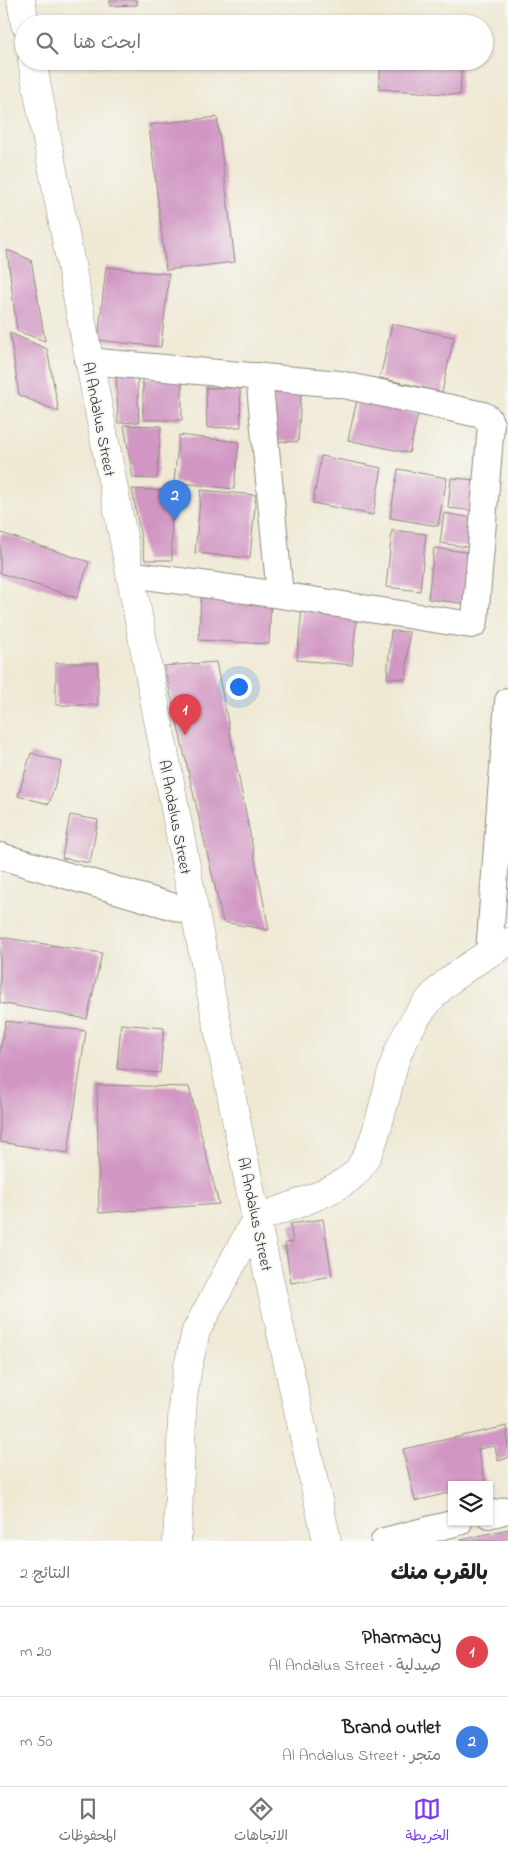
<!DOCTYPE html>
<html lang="ar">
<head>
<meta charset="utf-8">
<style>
  body { margin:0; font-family:"Indie Flower","Playpen Sans Arabic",sans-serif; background:#f2f2f2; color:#222; direction:rtl }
  .controls { position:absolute; right:15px; bottom:15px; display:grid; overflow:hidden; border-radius:0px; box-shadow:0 1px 4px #0004 }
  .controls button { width:45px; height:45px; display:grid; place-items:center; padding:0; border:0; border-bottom:1px solid #e0e0e0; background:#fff; color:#222; font:25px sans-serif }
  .you { position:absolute; left:238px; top:686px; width:18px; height:18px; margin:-12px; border:4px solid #fff; border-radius:50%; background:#1a73e8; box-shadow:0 0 0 8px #1a73e833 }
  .badge { display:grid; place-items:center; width:32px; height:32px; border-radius:50%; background:#7c3aed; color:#fff; font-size:16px; font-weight:700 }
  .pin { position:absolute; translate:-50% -41px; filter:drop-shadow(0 1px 2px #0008) }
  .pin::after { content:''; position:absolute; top:26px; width:18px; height:15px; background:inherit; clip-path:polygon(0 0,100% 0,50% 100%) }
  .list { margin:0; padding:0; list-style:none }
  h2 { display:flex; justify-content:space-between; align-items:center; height:65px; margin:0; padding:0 20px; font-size:21px }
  h2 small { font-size:16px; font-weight:400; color:#767676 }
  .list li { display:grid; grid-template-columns:32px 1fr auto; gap:15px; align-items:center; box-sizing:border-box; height:90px; padding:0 20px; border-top:1px solid #e0e0e0 }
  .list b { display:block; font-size:19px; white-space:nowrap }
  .list p { margin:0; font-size:16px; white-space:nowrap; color:#767676 }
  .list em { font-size:16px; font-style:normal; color:#767676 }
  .icon { flex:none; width:28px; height:28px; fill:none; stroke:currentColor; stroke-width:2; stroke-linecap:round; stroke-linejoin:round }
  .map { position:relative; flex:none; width:508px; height:1541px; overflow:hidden; direction:ltr }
  .search { position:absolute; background:#fff; box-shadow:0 1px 4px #0004; left:15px; right:15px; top:15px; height:55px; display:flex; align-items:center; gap:12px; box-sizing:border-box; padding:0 18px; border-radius:28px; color:#767676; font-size:19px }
  .sheet { height:245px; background:#fff }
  nav { display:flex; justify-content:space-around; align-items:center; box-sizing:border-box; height:70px; border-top:1px solid #e0e0e0; background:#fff; font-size:14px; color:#767676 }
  nav a { display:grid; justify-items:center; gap:2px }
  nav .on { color:#7c3aed }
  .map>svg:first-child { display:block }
  .building { fill:#d196c3 }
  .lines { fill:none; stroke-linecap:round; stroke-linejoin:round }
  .street-casing { stroke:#8d8a80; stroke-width:28 }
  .secondary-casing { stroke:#8d8a80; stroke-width:29 }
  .street { stroke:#fff; stroke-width:26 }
  .secondary { stroke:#fff; stroke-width:28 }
  .labels { text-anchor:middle; stroke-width:4; stroke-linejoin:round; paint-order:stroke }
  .street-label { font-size:16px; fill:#2b2b2b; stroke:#f6f6f2 }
</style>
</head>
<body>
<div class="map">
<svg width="508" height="1541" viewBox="0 0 508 1541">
  <rect width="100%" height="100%" fill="#f6f6f2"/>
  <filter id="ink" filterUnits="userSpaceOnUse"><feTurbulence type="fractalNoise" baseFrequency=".02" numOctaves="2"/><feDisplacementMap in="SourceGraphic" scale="10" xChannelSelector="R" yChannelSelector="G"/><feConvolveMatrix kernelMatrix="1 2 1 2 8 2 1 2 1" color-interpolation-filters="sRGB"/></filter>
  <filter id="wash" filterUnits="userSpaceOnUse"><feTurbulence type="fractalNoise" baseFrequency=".0096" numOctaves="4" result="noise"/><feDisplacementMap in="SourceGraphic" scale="20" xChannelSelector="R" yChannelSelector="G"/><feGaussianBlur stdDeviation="1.12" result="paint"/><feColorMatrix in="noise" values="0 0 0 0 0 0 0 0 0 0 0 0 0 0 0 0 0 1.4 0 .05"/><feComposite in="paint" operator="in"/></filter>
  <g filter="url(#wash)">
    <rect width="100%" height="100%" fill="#efe9d4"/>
    <g id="blocks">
      <path class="building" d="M110 0H137V5L110 6Z
        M381 61H462L460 95 379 89Z
        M217 117 235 262 166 270 149 125Z
        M7 250 31 260 45 341 17 331Z
        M106 267 169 274 161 347 98 340Z
        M392 324 454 337 442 392 380 378Z
        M10 333 47 349 59 412 19 395Z
        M137 368 139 422 118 423 116 369Z
        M143 378H182V420H143Z
        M206 388H240L241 427 207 428Z
        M274 392 301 393 298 442 272 441Z
        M357 400 418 414 409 453 348 440Z
        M124 425 161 426 157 479 133 478Z
        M179 435 239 442 234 489 174 482Z
        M321 456 382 468 373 515 313 503Z
        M398 469 447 478 438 526 390 518Z
        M451 478 479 480 475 511 448 508Z
        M132 489 171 491 172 560H145Z
        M201 490 256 495 250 558 195 553Z
        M444 513 472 518 474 548 440 543Z
        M392 530 426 534 420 591 386 587Z
        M1 533 89 562 77 598 0 573V537Z
        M434 548 474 553 468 604 428 599Z
        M201 592 271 596 269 644 199 640Z
        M302 608 357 614 352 665 297 660Z
        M391 631 409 632 406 679 387 678Z
        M216 662 269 930 223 922 164 666Z
        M56 663H98V705H56Z
        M31 753 62 762 49 804 18 796Z
        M70 815 98 820 90 863 62 858Z
        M0 937 102 953 87 1019 0 1003Z
        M6 1021 86 1031 68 1153 0 1142V1049Z
        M121 1024 164 1028 160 1073 117 1069Z
        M97 1085 189 1087 219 1204 99 1213Z
        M323 1219 332 1276 291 1283 285 1243 293 1242 290 1224Z
        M507 1426 508 1458 498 1461 495 1446 478 1449 486 1485H452V1492L415 1501 403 1449Z
        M508 1529V1541H461V1540Z"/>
    </g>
  </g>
  <g filter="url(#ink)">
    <use href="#blocks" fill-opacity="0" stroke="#8d8a80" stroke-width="1"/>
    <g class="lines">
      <defs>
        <path id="street" d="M88 361 339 384 483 415 488 418 491 424 475 620 474 624 471 625 280 595 130 574
          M259 376 280 595
          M0 856 195 913
          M489 953 508 701
          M489 1515 508 1510
          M384 1541 459 1522"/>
        <path id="secondary" d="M21 0 25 24
          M32 61 195 913 256 1219 327 1541
          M177 1541 183 1398 188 1366 196 1331 256 1219C283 1208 341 1192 358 1170 374 1149 379 1120 386 1096 390 1080 393 1063 400 1048 425 991 456 973 508 942"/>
      </defs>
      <use href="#street" class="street-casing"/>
      <use href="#secondary" class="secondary-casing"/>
      <use href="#street" class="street"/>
      <use href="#secondary" class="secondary"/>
    </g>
  </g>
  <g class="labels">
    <g class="street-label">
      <text transform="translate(100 419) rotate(79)" y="6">Al Andalus Street</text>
      <text transform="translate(176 817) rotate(79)" y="6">Al Andalus Street</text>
      <text transform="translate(256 1214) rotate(78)" y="6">Al Andalus Street</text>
    </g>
  </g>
</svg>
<div class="controls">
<button><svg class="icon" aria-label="layers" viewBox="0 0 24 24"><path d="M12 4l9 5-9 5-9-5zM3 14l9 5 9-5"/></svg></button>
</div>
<div class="you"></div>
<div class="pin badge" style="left:185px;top:735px;background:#e0444e">1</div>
<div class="pin badge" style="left:175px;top:521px;background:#3f7fe0">2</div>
<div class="search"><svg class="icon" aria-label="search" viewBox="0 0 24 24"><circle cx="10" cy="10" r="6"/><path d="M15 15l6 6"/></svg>ابحث هنا</div>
</div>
<section class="sheet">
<h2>بالقرب منك<small>النتائج: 2</small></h2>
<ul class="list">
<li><span class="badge" style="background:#e0444e">1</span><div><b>Pharmacy</b><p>صيدلية · Al Andalus Street</p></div><em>20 m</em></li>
<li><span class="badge" style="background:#3f7fe0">2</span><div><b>Brand outlet</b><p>متجر · Al Andalus Street</p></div><em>50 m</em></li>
</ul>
</section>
<nav>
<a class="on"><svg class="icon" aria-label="map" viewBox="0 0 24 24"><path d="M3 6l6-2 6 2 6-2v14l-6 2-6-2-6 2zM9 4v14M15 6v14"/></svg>الخريطة</a>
<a><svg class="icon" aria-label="directions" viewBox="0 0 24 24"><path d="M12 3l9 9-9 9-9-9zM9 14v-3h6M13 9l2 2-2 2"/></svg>الاتجاهات</a>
<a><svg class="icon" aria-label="saved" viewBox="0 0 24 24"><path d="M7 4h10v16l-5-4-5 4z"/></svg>المحفوظات</a>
</nav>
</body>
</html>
